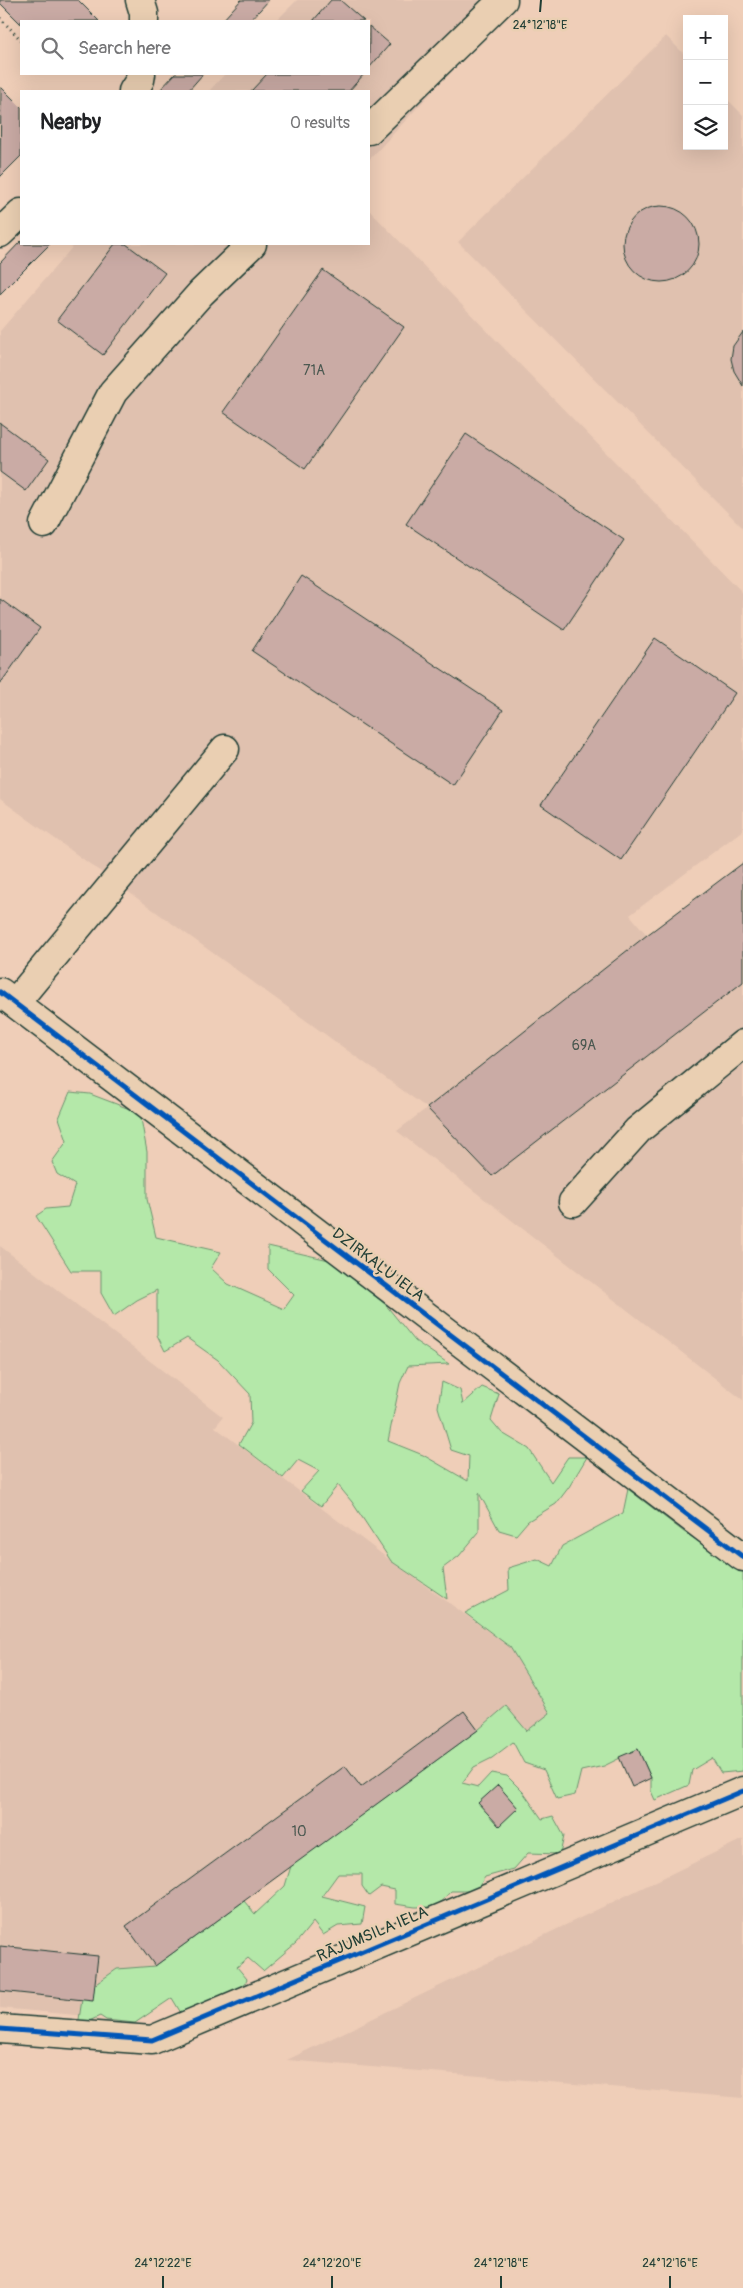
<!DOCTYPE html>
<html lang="en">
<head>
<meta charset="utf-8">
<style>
  body { margin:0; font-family:Pangolin,sans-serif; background:#f6f6f6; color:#202124 }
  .controls { position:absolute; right:15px; top:15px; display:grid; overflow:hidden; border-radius:0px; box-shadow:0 5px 20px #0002 }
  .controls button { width:45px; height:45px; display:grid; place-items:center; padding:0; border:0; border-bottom:1px solid #e0e0e0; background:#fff; color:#202124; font:25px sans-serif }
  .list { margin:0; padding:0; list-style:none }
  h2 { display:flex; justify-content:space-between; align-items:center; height:65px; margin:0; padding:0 20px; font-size:21px }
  h2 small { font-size:16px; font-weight:400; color:#757577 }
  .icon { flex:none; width:28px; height:28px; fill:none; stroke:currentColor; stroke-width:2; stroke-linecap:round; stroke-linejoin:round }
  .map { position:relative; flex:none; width:743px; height:2288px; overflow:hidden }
  .search { position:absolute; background:#fff; box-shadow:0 5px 20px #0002; left:20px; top:20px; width:350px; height:55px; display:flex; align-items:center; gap:12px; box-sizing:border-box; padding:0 18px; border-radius:0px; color:#757577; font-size:19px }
  .panel { position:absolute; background:#fff; box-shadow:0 5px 20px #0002; left:20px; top:90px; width:350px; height:155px; border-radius:0px }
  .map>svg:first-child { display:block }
  .built { fill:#e0c1af }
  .green { fill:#b4e8a9; stroke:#6a926e }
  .building { fill:#caaba5; stroke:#1f3d34 }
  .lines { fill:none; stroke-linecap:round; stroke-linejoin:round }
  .minor-casing { stroke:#1f3d34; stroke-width:31 }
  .path { stroke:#1f3d34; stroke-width:3; stroke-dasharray:1 4; stroke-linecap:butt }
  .minor { stroke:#eacfb2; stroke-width:28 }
  .cycleway-casing { stroke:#eacfb2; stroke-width:8 }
  .cycleway { stroke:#0057b8; stroke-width:5 }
  .ticks { fill:none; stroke:#1f3d34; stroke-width:2 }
  .labels { text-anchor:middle; stroke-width:5; stroke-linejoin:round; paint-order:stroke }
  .number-label { font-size:14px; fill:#4a5850 }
  .street-label { font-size:16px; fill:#1f3d34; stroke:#eacfb2 }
  .ticks-label { font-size:12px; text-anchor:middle; fill:#1f3d34; stroke:#eacfb2; stroke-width:5; stroke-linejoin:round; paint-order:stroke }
</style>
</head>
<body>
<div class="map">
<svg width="743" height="2288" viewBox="0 0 743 2288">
  <rect width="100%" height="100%" fill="#efceb8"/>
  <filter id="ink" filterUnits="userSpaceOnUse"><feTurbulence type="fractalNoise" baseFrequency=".02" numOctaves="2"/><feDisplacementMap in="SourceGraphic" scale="10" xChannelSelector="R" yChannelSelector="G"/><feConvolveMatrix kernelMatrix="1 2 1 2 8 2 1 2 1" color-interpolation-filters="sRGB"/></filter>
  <g filter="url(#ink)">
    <path class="built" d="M297 0H517L369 160V91H209L225 74H369V21H276Z
      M666 36 687 57V146H724V96L743 115V528L458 242Z
      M369 210 743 593V830L630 915 647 935 743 863V1400L397 1131 427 1108 0 799V331L75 244H369Z
      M0 1246 223 1417 215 1427 391 1561 510 1647 550 1713 527 1732 506 1706 478 1730 86 2016 0 2008Z
      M743 1839V2098L287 2060Z"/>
    <path class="green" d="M70 1092 90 1094 140 1113 147 1152V1199L156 1237 221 1252 211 1268 228 1284 284 1309 294 1295 268 1269V1246L329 1260 385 1304 415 1341 449 1364 408 1366 400 1383 388 1441 423 1455 468 1481 469 1456 451 1450 438 1407 442 1382 460 1390 463 1404 482 1387 499 1394 491 1420 502 1433 529 1449 551 1482 568 1457H587L569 1487 556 1504 528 1521 516 1535 499 1530 479 1493V1532L459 1556 443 1568 447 1599 391 1561 352 1502 338 1485 321 1506 301 1491 319 1471 298 1460 283 1478 239 1444 251 1423 250 1394 218 1360 187 1338 165 1351 157 1335V1290L137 1300 114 1316 101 1293V1271H71L36 1216 46 1209 68 1207 75 1185 57 1174 52 1162 67 1141 59 1118Z
      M628 1489 684 1532 743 1570V1771L721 1773 712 1758 692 1770 689 1785 655 1800 651 1791V1778L638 1749 604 1766 581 1771 575 1795 557 1799 544 1770 524 1763 513 1742 492 1758 474 1767 462 1783 478 1787 491 1773 507 1776 523 1792 542 1819 553 1816 564 1836 560 1854 528 1853 514 1869 485 1877 476 1891H451L436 1907H415L395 1904V1890L381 1887 369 1896 362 1886V1874H338L322 1896 365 1907 362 1924 338 1926 323 1935 313 1922 296 1943 263 1971 248 1958 237 1967 247 1979 240 1993 184 2018 172 1998 135 2023 106 2020 100 2016 78 2026 83 1993 117 1969 155 1966 244 1901 255 1914 285 1886 291 1866 478 1730 506 1706 527 1731 550 1713 510 1647 465 1613 509 1590 508 1568 537 1559 552 1566 562 1546 623 1513Z"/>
    <path class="building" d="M0 0H78L99 21H21V24L0 3Z
      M241 0H269L250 21H222Z
      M331 0H340L364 21H313Z
      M369 26 390 44 369 68Z
      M175 74H203L188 91H159Z
      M267 74H364L349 91H251Z
      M1 87 21 107V156L0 177Z
      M623 244a38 38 0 1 1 76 0a38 38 0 1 1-76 0Z
      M21 241V244H50L0 294V263Z
      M115 244H126L165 273 103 355 57 320Z
      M323 270 404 327 305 469 223 412Z
      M743 332V386L734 371 731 359 733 346Z
      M0 423 49 459 26 491 0 472Z
      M466 434 624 540 564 630 406 524Z
      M301 576 503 710 453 785 252 651Z
      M0 599 40 628 0 684Z
      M655 638 735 693 621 860 541 805Z
      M743 863V982L492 1176 427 1108 647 935Z
      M464 1711 478 1730 155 1966 126 1926 345 1766 361 1787Z
      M638 1749 651 1778 632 1787 619 1757Z
      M498 1785 518 1808 499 1826 478 1803Z
      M0 1946 98 1956 93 2001 0 1991Z"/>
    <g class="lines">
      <defs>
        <path id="minor" d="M140 0 144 13V21
          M133 91 140 80 141 74
          M369 130 503 0
          M0 233 21 213
          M44 524 113 392 201 293 252 244
          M0 992 743 1557
          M15 1003 225 749
          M573 1202 638 1130 743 1044
          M0 2029 152 2040 743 1791"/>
      </defs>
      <use href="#minor" class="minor-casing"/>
      <path class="path" d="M0 18 21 40"/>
      <use href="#minor" class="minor"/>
      <defs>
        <path id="cycleway" d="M0 992 743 1557
          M0 2029 152 2040 743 1791"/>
      </defs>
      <use href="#cycleway" class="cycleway-casing"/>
      <use href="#cycleway" class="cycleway"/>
    </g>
  </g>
  <path class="ticks" d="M540 12 541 0M163 2288V2276M332 2288V2276M501 2288V2276M670 2288V2276"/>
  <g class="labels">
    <g class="number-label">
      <text x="314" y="375">71A</text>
      <text x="584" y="1050">69A</text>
      <text x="299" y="1836">10</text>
    </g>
    <g class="street-label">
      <text transform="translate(379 1264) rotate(37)" y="6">DZIRKAĻU IELA</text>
      <text transform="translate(372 1933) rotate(-23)" y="6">RĀJUMSILA IELA</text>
    </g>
  </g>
  <g class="ticks-label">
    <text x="540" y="29">24°12'18"E</text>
    <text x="163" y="2267">24°12'22"E</text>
    <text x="332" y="2267">24°12'20"E</text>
    <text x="501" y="2267">24°12'18"E</text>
    <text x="670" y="2267">24°12'16"E</text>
  </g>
</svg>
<div class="controls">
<button>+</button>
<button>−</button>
<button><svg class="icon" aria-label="layers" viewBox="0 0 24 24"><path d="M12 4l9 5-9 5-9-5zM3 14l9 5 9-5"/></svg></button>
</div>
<div class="search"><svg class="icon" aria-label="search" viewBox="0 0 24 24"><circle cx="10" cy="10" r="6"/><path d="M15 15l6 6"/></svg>Search here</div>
<section class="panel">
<h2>Nearby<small>0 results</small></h2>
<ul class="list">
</ul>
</section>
</div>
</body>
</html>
